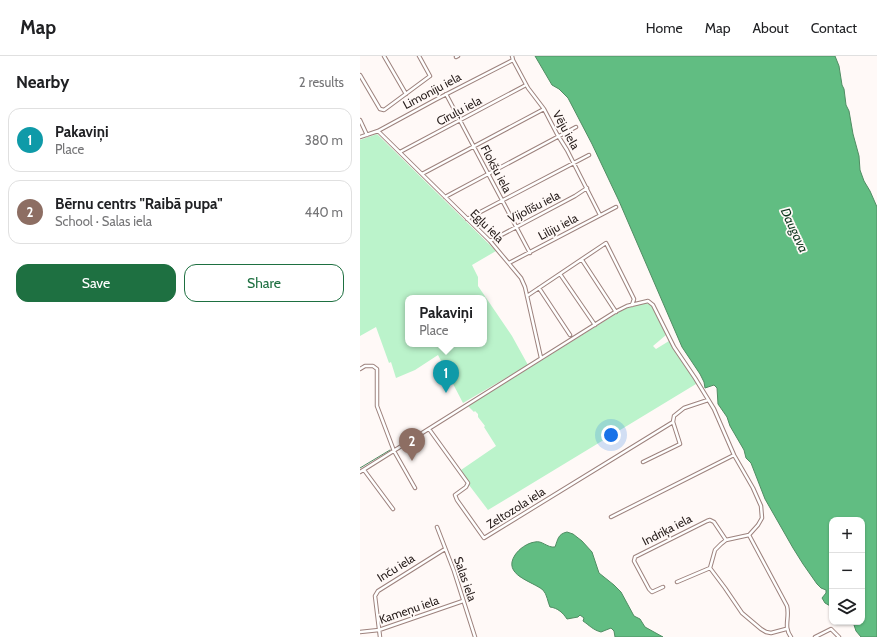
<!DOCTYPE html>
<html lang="en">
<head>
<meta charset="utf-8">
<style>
  body { margin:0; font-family:Cabin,sans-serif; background:#f6f6f6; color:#202124 }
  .controls { position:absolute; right:12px; bottom:12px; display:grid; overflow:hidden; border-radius:8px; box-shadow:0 1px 3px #0004 }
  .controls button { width:36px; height:36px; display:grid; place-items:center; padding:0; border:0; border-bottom:1px solid #e0e0e0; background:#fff; color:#202124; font:20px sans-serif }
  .you { position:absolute; left:251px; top:379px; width:14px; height:14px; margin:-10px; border:3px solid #fff; border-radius:50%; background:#1a73e8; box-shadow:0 0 0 6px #1a73e833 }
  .badge { display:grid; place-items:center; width:26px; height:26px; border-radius:50%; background:#1e7041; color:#fff; font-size:13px; font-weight:700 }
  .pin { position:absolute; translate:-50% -33px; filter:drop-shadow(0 1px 2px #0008) }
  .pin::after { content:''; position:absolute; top:21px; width:14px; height:12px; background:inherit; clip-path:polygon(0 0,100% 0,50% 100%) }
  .popup { position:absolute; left:45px; top:239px; width:82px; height:52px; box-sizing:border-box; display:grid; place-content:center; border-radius:8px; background:#fff; filter:drop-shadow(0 1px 3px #0005); font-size:13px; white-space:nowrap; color:#757577 }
  .popup b { font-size:15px; color:#202124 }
  .popup::after { content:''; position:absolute; left:50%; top:100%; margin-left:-8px; border:8px solid transparent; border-top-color:#fff }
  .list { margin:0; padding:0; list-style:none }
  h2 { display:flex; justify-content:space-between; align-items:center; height:52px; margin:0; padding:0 16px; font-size:17px }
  h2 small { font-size:13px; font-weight:400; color:#757577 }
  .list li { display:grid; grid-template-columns:26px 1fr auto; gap:12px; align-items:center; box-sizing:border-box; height:64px; margin:0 8px 8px; padding:0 8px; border:1px solid #e0e0e0; border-radius:12px }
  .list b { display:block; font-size:15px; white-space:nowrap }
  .list p { margin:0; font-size:13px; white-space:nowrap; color:#757577 }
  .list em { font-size:13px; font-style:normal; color:#757577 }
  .actions { display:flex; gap:8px; padding:12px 16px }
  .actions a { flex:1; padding:9px 0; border:1px solid #1e7041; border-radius:12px; text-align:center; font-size:14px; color:#1e7041 }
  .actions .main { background:#1e7041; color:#fff }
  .icon { flex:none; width:22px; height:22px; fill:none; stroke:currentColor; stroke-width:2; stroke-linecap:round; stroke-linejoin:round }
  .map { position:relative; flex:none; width:517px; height:581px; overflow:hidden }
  header { display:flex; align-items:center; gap:24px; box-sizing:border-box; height:56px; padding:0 20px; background:#fff; border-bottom:1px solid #e0e0e0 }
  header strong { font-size:19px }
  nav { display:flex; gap:22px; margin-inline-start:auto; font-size:14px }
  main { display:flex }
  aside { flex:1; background:#fff }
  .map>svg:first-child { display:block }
  .green { fill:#bbf3cb; fill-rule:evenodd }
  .water { fill:#61bd82; stroke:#508d63 }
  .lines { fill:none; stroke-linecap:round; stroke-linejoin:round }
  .stream { stroke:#508d63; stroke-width:1 }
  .street-casing { stroke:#9d827d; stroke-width:4.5 }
  .street { stroke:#fff; stroke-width:2.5 }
  .labels { text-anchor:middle; stroke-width:3.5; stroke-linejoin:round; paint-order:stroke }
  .street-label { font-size:12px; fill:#271d1b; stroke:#fff9f7 }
  .water-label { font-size:13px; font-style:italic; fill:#0e351e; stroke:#fff9f7 }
</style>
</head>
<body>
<header>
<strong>Map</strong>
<nav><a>Home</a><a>Map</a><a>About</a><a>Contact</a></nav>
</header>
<main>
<aside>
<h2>Nearby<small>2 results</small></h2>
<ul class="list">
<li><span class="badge" style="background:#0f9aa8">1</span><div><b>Pakaviņi</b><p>Place</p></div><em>380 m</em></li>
<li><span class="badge" style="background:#8d6e63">2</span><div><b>Bērnu centrs &quot;Raibā pupa&quot;</b><p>School · Salas iela</p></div><em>440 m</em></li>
</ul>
<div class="actions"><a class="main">Save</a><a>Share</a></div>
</aside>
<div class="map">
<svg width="517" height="581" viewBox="0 0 517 581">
  <rect width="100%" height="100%" fill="#fff9f7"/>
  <path class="green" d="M17 78 136 195 112 209 118 221V230L152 280 168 309 103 347 78 299 55 314 36 322 31 306 29 307 16 271 0 280V84ZM48 242H124V288H48Z
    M285 247 290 248 294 251 306 279 293 290 296 293 309 285 337 327 336 328 128 454 109 429 101 414 136 390 124 371 125 370 118 361V358L115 355 114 356 108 350 264 253Z"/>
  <path class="water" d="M175 0H475L479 10 482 29 484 33 486 49 489 55 493 78 499 100 500 114 504 125 510 135 517 151V581H501L496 575 493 566H502V464H472V551L465 547 462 542 466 537V534L461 532 457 528 443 508 433 492 405 443 391 407 386 402 384 394 370 370 367 361 358 348 357 332 354 329 345 332 344 326 340 318 322 291 259 145 232 88 208 42 199 33 192 29Z
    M207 476 213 478 222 485 232 496 239 517 254 529 261 536 274 560 280 563 285 571 303 581H255L254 575 251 572 241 576C233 574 229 569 223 565L224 562 220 559 218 561 207 563C203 557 198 552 190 551 188 547 187 538 183 534 172 525 142 519 155 499 159 493 167 487 175 486 182 484 187 492 195 491 198 483 198 478 207 476Z"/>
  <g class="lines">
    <path class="stream" d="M0 412 30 394"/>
    <defs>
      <path id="street" d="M24 0 46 38
        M152 0 153 4 168 32 184 53 197 78 207 94 240 159
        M96 1 98 0
        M0 19 20 53 24 54 70 20 59 0
        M86 38 170 197
        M0 64 7 79
        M18 75 130 185 161 222 165 231 181 302
        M0 81 18 75 75 44 153 4
        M40 96 166 29
        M62 118 184 53
        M85 141 216 71
        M107 163 229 99
        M130 185 215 140 227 132
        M222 204 256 256
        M149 207 256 151
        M200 218 235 269
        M179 232 210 279
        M167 240 246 187 274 243 272 249
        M0 313 5 310H13L17 313V350L34 395 55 432
        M313 366 314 360 324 352 348 344
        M69 373 108 427 106 431 95 439 97 444 124 482 313 366
        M283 406 320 388 313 366
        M4 414 33 453
        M0 416 255 256 267 250 288 245 293 249 314 291 335 322 354 353 374 399 393 432 401 450 402 462 398 469 389 479 366 484 361 488 355 494 350 512
        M251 461 374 399
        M77 471 94 515 115 581
        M389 479 427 550C430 562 423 570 431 581
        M350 512 365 532 382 557 401 573 406 576 411 577 426 573
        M317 526 350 512
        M303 531 292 536 289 533 274 505 275 501 347 465 350 464 354 466 366 484
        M0 576 19 574 103 545
        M20 581 15 540 18 535 85 493
        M455 581 471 573 479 581"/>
    </defs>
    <use href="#street" class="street-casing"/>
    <use href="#street" class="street"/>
  </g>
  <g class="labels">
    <g class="street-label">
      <text transform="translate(72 35) rotate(-28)" y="4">Limoniju iela</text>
      <text transform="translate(99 55) rotate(-28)" y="4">Cīruļu iela</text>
      <text transform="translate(206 74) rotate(61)" y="4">Vēju iela</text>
      <text transform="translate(136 113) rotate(62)" y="4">Flokšu iela</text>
      <text transform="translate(174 151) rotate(-27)" y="4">Vijolīšu iela</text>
      <text transform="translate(127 170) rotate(45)" y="4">Egļu iela</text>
      <text transform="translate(198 171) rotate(-28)" y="4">Liliju iela</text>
      <text transform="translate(156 452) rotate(-32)" y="4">Zeltozola iela</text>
      <text transform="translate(307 474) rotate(-27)" y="4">Indriķa iela</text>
      <text transform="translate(36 512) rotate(-32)" y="4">Inču iela</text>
      <text transform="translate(105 523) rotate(71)" y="4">Salas iela</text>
      <text transform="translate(49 554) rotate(-19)" y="4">Kameņu iela</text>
    </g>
    <g class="water-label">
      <text transform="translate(435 174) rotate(65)" y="5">Daugava</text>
    </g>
  </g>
</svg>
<div class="controls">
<button>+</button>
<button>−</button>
<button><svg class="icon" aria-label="layers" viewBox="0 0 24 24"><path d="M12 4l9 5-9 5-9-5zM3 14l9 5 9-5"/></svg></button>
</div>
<div class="you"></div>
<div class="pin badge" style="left:86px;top:337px;background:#0f9aa8">1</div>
<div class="popup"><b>Pakaviņi</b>Place</div>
<div class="pin badge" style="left:52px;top:405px;background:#8d6e63">2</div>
</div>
</main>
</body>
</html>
